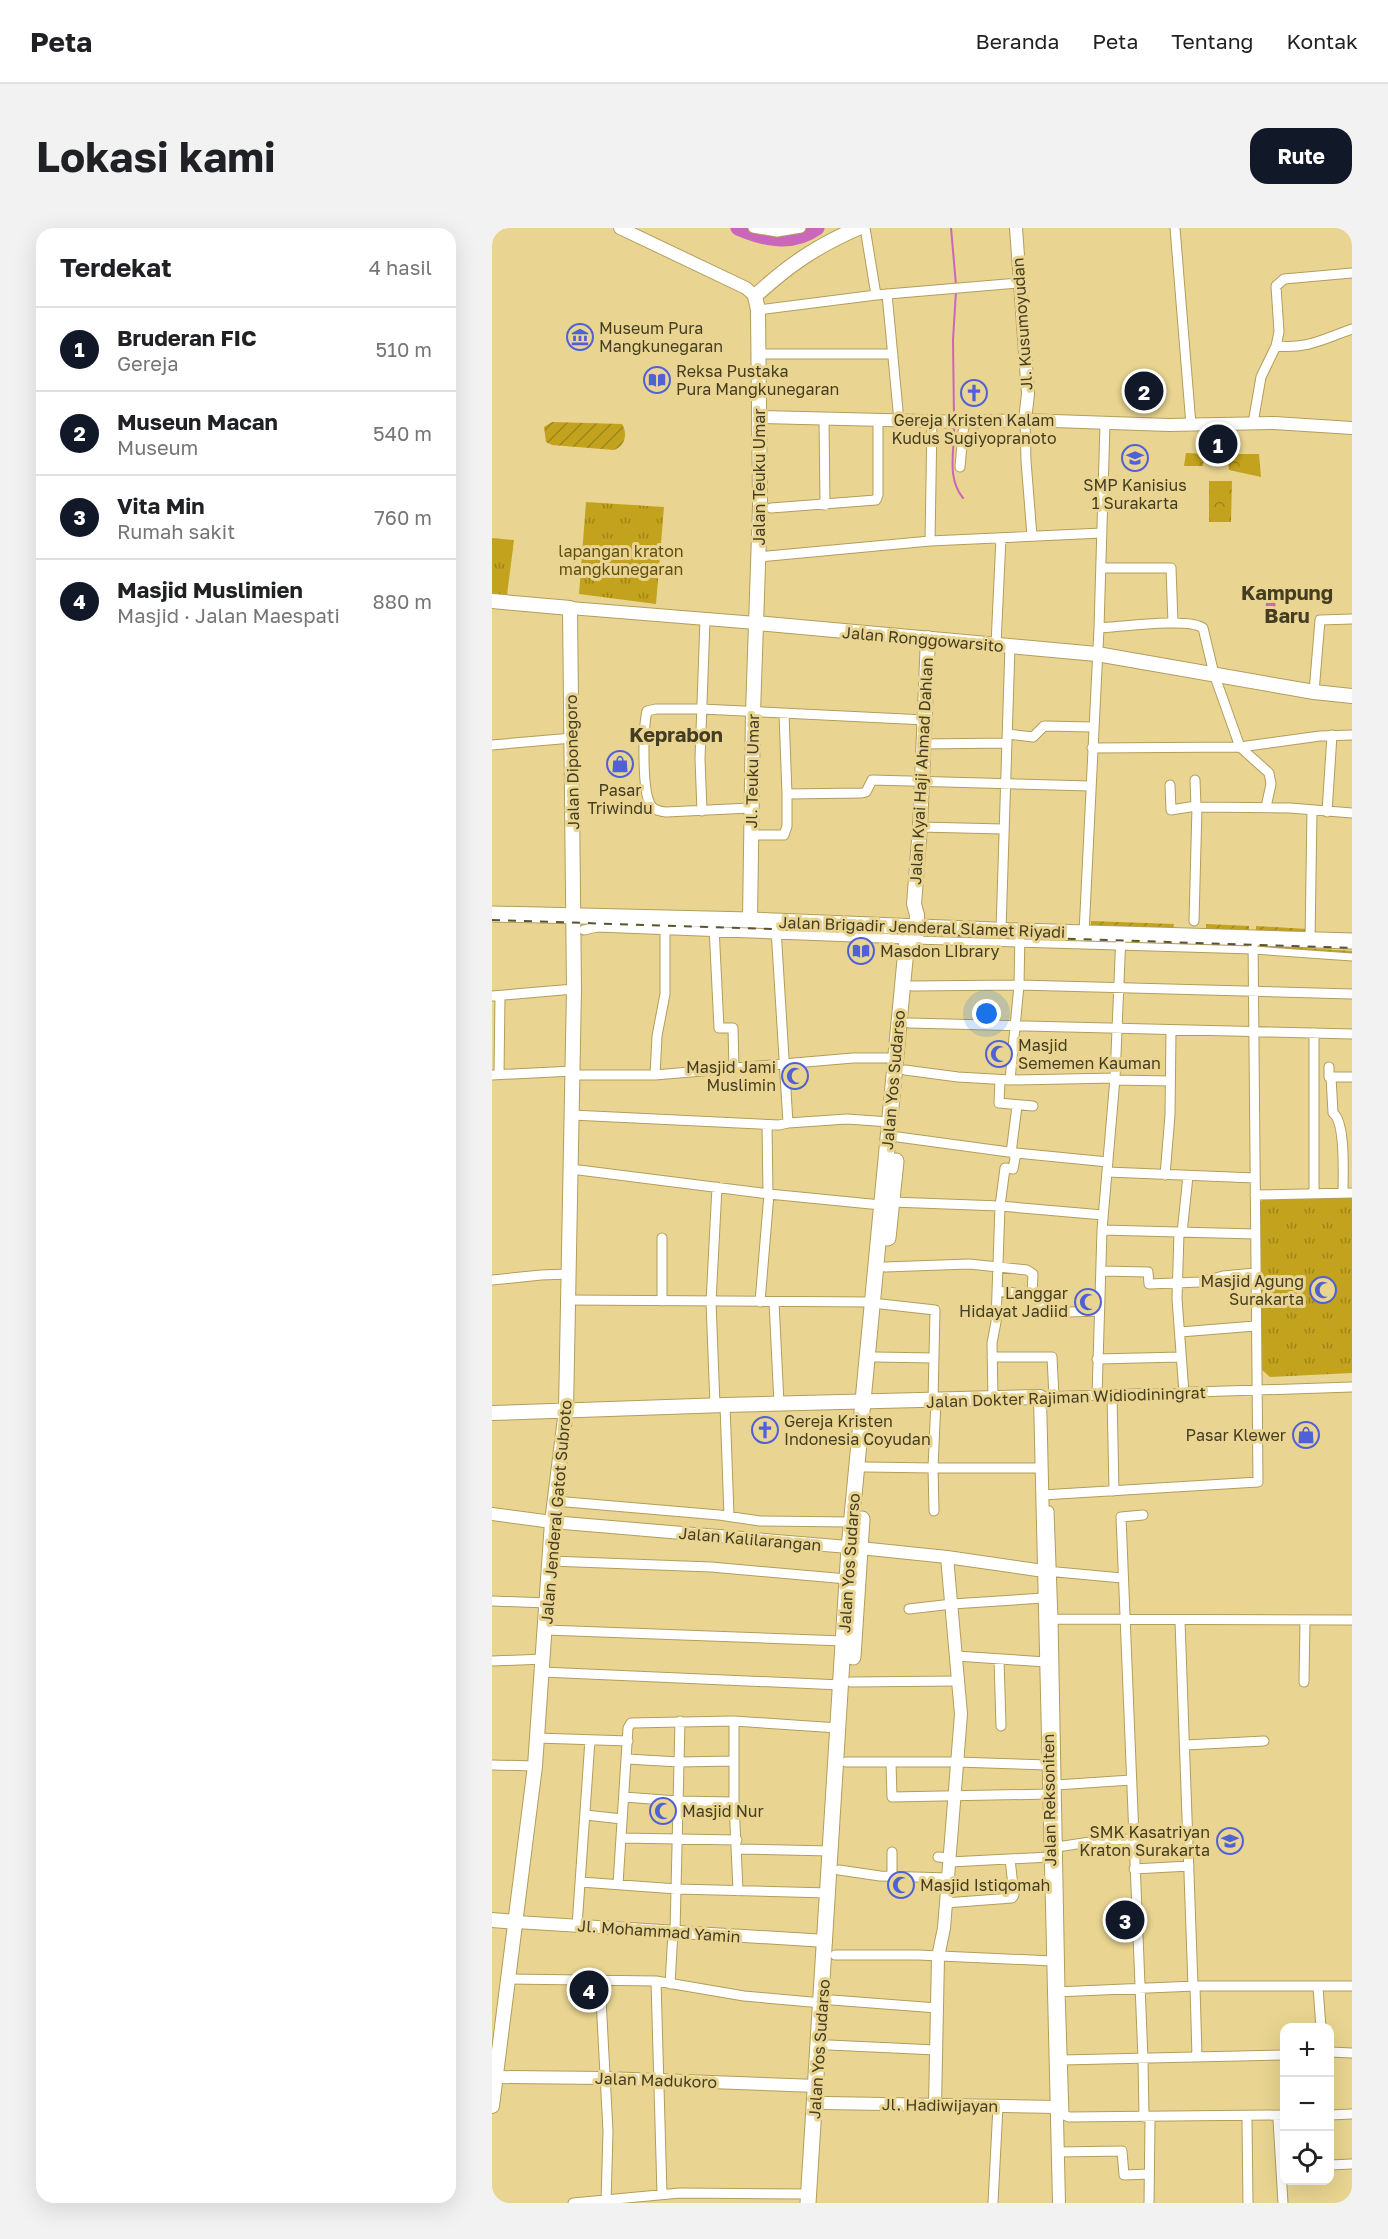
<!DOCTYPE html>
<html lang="id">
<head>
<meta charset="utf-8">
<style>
  body { margin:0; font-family:"Golos Text",sans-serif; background:#f2f2f2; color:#202124 }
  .controls { position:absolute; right:18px; bottom:18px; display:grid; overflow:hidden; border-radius:12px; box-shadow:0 6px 24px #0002 }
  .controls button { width:54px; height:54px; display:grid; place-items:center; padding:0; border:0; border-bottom:2px solid #e0e0e0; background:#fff; color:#202124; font:30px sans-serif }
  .you { position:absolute; left:495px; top:786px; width:21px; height:21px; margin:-15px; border:4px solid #fff; border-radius:50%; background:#1a73e8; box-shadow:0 0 0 9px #1a73e833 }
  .badge { display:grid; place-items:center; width:39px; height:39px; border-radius:50%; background:#111827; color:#fff; font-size:20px; font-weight:700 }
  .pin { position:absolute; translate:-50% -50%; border:3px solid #fff; box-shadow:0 2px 6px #0006 }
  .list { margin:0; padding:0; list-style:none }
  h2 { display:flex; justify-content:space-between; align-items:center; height:78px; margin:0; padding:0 24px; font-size:26px }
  h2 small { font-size:20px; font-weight:400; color:#757577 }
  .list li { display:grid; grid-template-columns:39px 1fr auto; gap:18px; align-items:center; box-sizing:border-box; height:84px; padding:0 24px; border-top:2px solid #e0e0e0 }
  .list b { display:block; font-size:22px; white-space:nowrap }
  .list p { margin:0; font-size:20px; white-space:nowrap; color:#757577 }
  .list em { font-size:20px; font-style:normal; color:#757577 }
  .icon { flex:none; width:33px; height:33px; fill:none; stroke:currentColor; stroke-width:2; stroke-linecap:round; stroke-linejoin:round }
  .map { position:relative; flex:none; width:860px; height:1975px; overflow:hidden; border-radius:18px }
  header { display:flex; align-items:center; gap:36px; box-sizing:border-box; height:84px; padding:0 30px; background:#fff; border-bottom:2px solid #e0e0e0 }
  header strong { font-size:28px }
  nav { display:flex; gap:33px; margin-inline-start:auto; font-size:21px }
  .intro { display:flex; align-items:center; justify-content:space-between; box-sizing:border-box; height:144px; padding:0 36px }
  h1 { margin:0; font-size:42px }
  .button { padding:15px 27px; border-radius:18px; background:#111827; color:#fff; font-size:21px; font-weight:700 }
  main { display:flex; gap:36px; padding:0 36px }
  aside { flex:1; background:#fff; border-radius:18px; box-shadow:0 6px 24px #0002 }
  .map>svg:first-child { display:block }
  .grass { fill:url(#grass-tufts) }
  .forest { fill:url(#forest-crowns) }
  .garden { fill:url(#garden-furrows) }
  .water { fill:#ca66bb }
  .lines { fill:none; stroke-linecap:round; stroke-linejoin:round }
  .stream { stroke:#ca66bb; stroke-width:2 }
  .river { stroke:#ca66bb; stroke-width:15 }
  .pedestrian-casing { stroke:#b29e5c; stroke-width:9 }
  .minor-casing { stroke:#b29e5c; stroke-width:11 }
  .tertiary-casing { stroke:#b29e5c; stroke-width:14 }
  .secondary-casing { stroke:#b29e5c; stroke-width:16 }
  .primary-casing { stroke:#b29e5c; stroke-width:17 }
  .pedestrian { stroke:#fff; stroke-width:7 }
  .minor { stroke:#fff; stroke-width:9 }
  .tertiary { stroke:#fff; stroke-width:12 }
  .secondary { stroke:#fff; stroke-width:14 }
  .primary { stroke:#fff; stroke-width:15 }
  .rail { stroke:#5c5230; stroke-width:2; stroke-dasharray:8 8; stroke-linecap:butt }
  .labels { text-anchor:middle; stroke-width:6; stroke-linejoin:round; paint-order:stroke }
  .street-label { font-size:16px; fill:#453d21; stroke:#e9d591 }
  .poi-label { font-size:16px; fill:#453d21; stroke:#e9d591; text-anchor:start }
  .park-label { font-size:16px; fill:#5f4f14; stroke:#e9d591 }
  .quarter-label { font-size:20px; font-weight:bold; fill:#453d21; stroke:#e9d591 }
</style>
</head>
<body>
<header>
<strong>Peta</strong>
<nav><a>Beranda</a><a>Peta</a><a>Tentang</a><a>Kontak</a></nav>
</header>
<div class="intro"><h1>Lokasi kami</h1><a class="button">Rute</a></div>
<main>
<aside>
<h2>Terdekat<small>4 hasil</small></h2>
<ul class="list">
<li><span class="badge">1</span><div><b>Bruderan FIC</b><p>Gereja</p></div><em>510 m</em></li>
<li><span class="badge">2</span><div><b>Museun Macan</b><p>Museum</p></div><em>540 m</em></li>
<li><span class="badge">3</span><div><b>Vita Min</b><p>Rumah sakit</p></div><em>760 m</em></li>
<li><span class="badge">4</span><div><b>Masjid Muslimien</b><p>Masjid · Jalan Maespati</p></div><em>880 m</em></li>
</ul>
</aside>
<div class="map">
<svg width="860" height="1975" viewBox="0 0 860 1975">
  <defs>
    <pattern id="grass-tufts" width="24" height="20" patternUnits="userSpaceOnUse" patternTransform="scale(1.5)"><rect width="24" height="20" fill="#c3a21d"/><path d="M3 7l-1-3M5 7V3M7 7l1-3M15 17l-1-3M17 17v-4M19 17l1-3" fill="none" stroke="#a08519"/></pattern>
    <pattern id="forest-crowns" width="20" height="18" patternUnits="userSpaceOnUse" patternTransform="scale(1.5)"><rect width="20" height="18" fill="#c3a21d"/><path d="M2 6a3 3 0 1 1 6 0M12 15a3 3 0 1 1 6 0" fill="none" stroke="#a08519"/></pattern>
    <pattern id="garden-furrows" width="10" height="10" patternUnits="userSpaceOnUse" patternTransform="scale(1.5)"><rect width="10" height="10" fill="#c3a21d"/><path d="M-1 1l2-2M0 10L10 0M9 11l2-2" fill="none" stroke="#a08519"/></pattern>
  </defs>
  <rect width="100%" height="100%" fill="#e9d591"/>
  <path class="grass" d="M94 274 172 279 164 376 87 366Z
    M0 310 22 312 15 367 0 365Z
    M775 967H860V1145L778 1149 769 1141 765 978Z"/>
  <path class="forest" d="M694 225 712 226 711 238H692Z
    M735 226H767L769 249 737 242Z
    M717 253H740L739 294H717Z"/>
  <path class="garden" d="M60 194 130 196C136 206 133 218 122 222L60 217 54 214 52 199Z
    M599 693 682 696 681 700 599 697Z
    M714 696 757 698V702L714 701Z
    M764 698 815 701V704L764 702Z
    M768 717 860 723V726L768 720Z"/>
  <path class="water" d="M773 364H783L784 393 775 394Z"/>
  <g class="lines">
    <path class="stream" d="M459 0 464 57
      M462 189 461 112 464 63
      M462 197C463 222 454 249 471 270"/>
    <path class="river" d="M246 0C272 11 300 18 325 0"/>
    <defs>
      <path id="pedestrian" d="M422 712 761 722 860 729"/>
      <path id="minor" d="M261 0 285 4 309 0
        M373 0 384 67
        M683 0 699 197
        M395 66 407 193
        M266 82 384 67 527 55
        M784 118C816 121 831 111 860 101
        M267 126H401
        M332 191 333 277
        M533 192 534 233 540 308
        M761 195 769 149 784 118 787 104 784 58 792 51 860 45
        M468 239 472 194
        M279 280 384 272 386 267V192
        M438 313 440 193
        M266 329 438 313 610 305
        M609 340H679L681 395
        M607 400C628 399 697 389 711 400L722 446 748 519 777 545 779 556 774 579
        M504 416 509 310
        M822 464 828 392 860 391
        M292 486 295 566 370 565 374 564 380 552 598 558
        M516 506 541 509 552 498 601 499
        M432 516 515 515
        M0 517 80 510
        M600 520 748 519 828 508 860 507
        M678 557 679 582 704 578
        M705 579 798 580 860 585
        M259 580 174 584C167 583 161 582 158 576 150 561 151 500 155 483L164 481H210L433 492
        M210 583 208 531 213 392
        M835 584 840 507
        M428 599 511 601
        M259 607H292L295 598V566
        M702 693 705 579 704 578 703 552
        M222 699 227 800H241L242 840
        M284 701 296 895
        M92 702 105 699 415 711
        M509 702 518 418
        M592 705 607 400 613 196
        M818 712 820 582
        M420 758 527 757 860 766
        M0 768 82 761
        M417 795 860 806
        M837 839V849H839
        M413 842 466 849 518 852 623 850
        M7 846 8 768
        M0 847 81 843
        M81 847H163L361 830H404
        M163 847 165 808 173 766V698
        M508 852 507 875 541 878
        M518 852 527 757 528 703
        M623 852 678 853
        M80 887 287 897 296 895 355 891 398 894
        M275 897 276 966
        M406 909 524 925 616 934
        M519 925 525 878
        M79 941 277 966 389 977
        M615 944 763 950
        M673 947 678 887 679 802
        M851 965C851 948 854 894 841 885L839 849H860
        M822 966V805
        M763 967 860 965
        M400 974 508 978 611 987
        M610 1002 763 1006
        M687 1005 685 1071 692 1165
        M690 1005 696 948
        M170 1010V1073
        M393 1039 477 1036 535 1042 541 1046 540 1067
        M609 1043 656 1044 657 1056 709 1054 731 1048 763 1045
        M0 1052 49 1047 77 1046
        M505 1063 540 1067 548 1070 549 1085 607 1083
        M75 1072 380 1074
        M268 1074 277 966
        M282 1074 287 1176
        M389 1076 443 1082 441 1172
        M688 1104 763 1098
        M383 1129 442 1130
        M500 1129H560L562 1169
        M605 1131 689 1129
        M620 1167 622 1263
        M605 1168 610 1002 623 850 629 706
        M548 1169 860 1159
        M501 1171 500 1115 504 1094 508 978 513 940 521 941 524 925
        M223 1177 219 1074 225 959
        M233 1177 237 1288
        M373 1239 441 1240 444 1172
        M550 1267 766 1254 761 710
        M63 1273 227 1287 268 1293 359 1294
        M442 1283 441 1240H550
        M557 1283 561 1391 568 1763 572 1887 577 1889 792 1887
        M651 1287 629 1289 651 1831 652 1889
        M58 1333 219 1339 355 1351
        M554 1343 630 1350
        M0 1373 55 1375
        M417 1381 460 1376 552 1370
        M561 1391 860 1392
        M688 1393 701 1758
        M54 1402 351 1413
        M464 1428 554 1434
        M507 1431 509 1498
        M0 1433 52 1431
        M50 1444 349 1457
        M359 1454 466 1453
        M812 1454 813 1392
        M242 1493V1574L246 1663
        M45 1510 136 1513
        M693 1517 772 1513
        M135 1531 187 1534 242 1533
        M354 1534H464L556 1537
        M399 1534 400 1569 557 1566
        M0 1537 43 1538
        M564 1557 639 1552
        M132 1569 186 1573 242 1574
        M94 1587 130 1591
        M129 1610 245 1612
        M565 1619 611 1612 641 1611
        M245 1621 339 1623
        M446 1629 458 1630
        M458 1634 558 1629
        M642 1641 697 1638
        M347 1642 388 1648 457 1650
        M400 1648V1624
        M89 1654 185 1661 337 1665
        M126 1656 136 1500 139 1495 242 1493 346 1500
        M453 1675 520 1670 522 1667 518 1631
        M85 1698 98 1512
        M183 1704 188 1493
        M343 1727H426L561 1733
        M16 1751 164 1753 252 1768 330 1775
        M108 1752 116 1903 114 1975
        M164 1753 170 1966
        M178 1756 181 1704
        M703 1758 705 1829
        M826 1759 829 1800
        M563 1764 703 1758H860
        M340 1772 445 1780
        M337 1817 444 1822
        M838 1824 860 1825
        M570 1832 792 1827
        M838 1887 860 1886
        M786 1892 791 1975
        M755 1893 756 1975
        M566 1924 630 1923 632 1947 657 1946
        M838 1937 860 1936
        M81 1975 188 1965 317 1966
        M501 1975 506 1878
        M657 1975 658 1894"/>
      <path id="tertiary" d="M128 0 254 60 263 68
        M524 0 536 166 533 192
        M268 189 472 194 533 192 677 197 782 195 860 200
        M78 380 264 395
        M548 1169 567 1975
        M0 1286 60 1294 368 1320 455 1329 552 1343
        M24 1694 334 1713
        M4 1849 113 1850 325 1858
        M333 1875 564 1879
        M443 1877 446 1729 452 1700 469 1486 455 1329"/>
      <path id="secondary" d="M0 373 78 380 82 761 74 1182 60 1294 43 1538 0 1878
        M264 395 605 426 822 464 860 468
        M258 692 261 485 268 278 266 82 263 68C297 37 323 19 366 0
        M424 712 425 687 422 676 428 599 436 410
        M0 1185 233 1177 548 1169
        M0 1692 24 1694"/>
      <path id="primary" d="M0 686 258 692 528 703 860 713
        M396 1010 404 933
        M361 1429 370 1291
        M316 1975 357 1320 415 711"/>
    </defs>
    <use href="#pedestrian" class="pedestrian-casing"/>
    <use href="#minor" class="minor-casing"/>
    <use href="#tertiary" class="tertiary-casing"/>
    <use href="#secondary" class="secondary-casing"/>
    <use href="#primary" class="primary-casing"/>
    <use href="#pedestrian" class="pedestrian"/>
    <use href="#minor" class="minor"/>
    <use href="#tertiary" class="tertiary"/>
    <use href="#secondary" class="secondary"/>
    <use href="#primary" class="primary"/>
    <path class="rail" d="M0 692 860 720"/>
  </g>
  <defs>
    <symbol id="museum-ring" viewBox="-11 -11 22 22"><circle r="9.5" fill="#e9d591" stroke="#5060d6" stroke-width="1.5"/><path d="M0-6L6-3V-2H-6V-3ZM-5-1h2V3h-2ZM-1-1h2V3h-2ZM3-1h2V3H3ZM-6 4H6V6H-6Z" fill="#5060d6"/></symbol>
    <symbol id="library-ring" viewBox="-11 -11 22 22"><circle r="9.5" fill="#e9d591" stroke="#5060d6" stroke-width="1.5"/><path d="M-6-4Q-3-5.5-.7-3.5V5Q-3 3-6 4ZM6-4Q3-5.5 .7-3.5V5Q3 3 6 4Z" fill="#5060d6"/></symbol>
    <symbol id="church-ring" viewBox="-11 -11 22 22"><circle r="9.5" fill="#e9d591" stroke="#5060d6" stroke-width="1.5"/><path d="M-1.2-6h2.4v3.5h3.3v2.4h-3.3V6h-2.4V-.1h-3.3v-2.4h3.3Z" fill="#5060d6"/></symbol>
    <symbol id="school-ring" viewBox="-11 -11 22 22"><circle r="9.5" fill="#e9d591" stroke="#5060d6" stroke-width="1.5"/><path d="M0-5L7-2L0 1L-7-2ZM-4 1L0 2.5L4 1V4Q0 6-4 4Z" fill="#5060d6"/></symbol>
    <symbol id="shop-ring" viewBox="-11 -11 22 22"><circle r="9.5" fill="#e9d591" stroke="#5060d6" stroke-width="1.5"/><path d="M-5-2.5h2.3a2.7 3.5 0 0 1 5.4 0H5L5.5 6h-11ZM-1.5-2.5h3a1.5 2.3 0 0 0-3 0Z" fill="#5060d6"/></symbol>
    <symbol id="mosque-ring" viewBox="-11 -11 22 22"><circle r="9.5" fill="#e9d591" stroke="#5060d6" stroke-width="1.5"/><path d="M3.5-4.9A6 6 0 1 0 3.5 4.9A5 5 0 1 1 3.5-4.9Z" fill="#5060d6"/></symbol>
  </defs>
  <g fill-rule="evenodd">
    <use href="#museum-ring" x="73" y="94" width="30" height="30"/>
    <use href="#library-ring" x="150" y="137" width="30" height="30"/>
    <use href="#church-ring" x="467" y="150" width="30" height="30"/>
    <use href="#school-ring" x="628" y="215" width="30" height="30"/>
    <use href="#shop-ring" x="113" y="521" width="30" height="30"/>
    <use href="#library-ring" x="354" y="708" width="30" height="30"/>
    <use href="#mosque-ring" x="492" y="811" width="30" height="30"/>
    <use href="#mosque-ring" x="288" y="833" width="30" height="30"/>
    <use href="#mosque-ring" x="816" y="1047" width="30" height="30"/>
    <use href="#mosque-ring" x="581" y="1059" width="30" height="30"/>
    <use href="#church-ring" x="258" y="1187" width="30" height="30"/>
    <use href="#shop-ring" x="799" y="1192" width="30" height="30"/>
    <use href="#mosque-ring" x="156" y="1568" width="30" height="30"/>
    <use href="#school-ring" x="723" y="1598" width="30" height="30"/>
    <use href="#mosque-ring" x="394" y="1642" width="30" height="30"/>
  </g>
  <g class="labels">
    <g class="street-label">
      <text transform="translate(530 96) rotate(-94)" y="6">Jl. Kusumoyudan</text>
      <text transform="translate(267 249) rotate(-90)" y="6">Jalan Teuku Umar</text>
      <text transform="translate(431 411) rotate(5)" y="6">Jalan Ronggowarsito</text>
      <text transform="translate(80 534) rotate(-91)" y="6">Jalan Diponegoro</text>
      <text transform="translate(260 543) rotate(-89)" y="6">Jl. Teuku Umar</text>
      <text transform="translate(429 543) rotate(-87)" y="6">Jalan Kyai Haji Ahmad Dahlan</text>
      <text transform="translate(430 699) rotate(2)" y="6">Jalan Brigadir Jenderal Slamet Riyadi</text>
      <text transform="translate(401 852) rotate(-85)" y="6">Jalan Yos Sudarso</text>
      <text transform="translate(574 1169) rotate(-2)" y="6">Jalan Dokter Rajiman Widiodiningrat</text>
      <text transform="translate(64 1284) rotate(-85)" y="6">Jalan Jenderal Gatot Subroto</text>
      <text transform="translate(258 1311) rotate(5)" y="6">Jalan Kalilarangan</text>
      <text transform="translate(357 1335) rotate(-86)" y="6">Jalan Yos Sudarso</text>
      <text transform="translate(557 1572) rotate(-91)" y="6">Jalan Reksoniten</text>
      <text transform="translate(167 1703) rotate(4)" y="6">Jl. Mohammad Yamin</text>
      <text transform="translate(327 1821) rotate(-86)" y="6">Jalan Yos Sudarso</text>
      <text transform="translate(164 1852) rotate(2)" y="6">Jalan Madukoro</text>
      <text transform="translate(448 1877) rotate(1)" y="6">Jl. Hadiwijayan</text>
    </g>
    <g class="poi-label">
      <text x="107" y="106">Museum Pura<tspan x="107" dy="18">Mangkunegaran</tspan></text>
      <text x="184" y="149">Reksa Pustaka<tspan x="184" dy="18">Pura Mangkunegaran</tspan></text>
      <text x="482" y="198" text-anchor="middle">Gereja Kristen Kalam<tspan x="482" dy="18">Kudus Sugiyopranoto</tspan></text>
      <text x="643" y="263" text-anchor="middle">SMP Kanisius<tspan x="643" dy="18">1 Surakarta</tspan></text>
      <text x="128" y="568" text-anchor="middle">Pasar<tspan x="128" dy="18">Triwindu</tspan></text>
      <text x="388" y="729">Masdon LIbrary</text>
      <text x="526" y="823">Masjid<tspan x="526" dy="18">Sememen Kauman</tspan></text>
      <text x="284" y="845" text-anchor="end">Masjid Jami<tspan x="284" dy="18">Muslimin</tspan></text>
      <text x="812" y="1059" text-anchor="end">Masjid Agung<tspan x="812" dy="18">Surakarta</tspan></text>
      <text x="576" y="1071" text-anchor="end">Langgar<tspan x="576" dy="18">Hidayat Jadiid</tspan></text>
      <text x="292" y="1199">Gereja Kristen<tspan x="292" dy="18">Indonesia Coyudan</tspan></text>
      <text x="794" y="1213" text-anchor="end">Pasar Klewer</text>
      <text x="190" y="1589">Masjid Nur</text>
      <text x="718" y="1610" text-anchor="end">SMK Kasatriyan<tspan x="718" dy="18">Kraton Surakarta</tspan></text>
      <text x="428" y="1663">Masjid Istiqomah</text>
    </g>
    <g class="park-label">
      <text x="129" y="329">lapangan kraton<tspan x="129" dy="18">mangkunegaran</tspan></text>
    </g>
    <g class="quarter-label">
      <text x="795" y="372">Kampung<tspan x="795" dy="23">Baru</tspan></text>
      <text x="184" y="514">Keprabon</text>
    </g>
  </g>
</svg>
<div class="controls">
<button>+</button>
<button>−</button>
<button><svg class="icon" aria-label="locate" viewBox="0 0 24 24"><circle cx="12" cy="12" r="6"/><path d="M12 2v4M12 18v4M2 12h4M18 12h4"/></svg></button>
</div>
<div class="you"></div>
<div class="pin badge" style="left:726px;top:216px">1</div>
<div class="pin badge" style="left:652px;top:163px">2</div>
<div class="pin badge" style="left:633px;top:1692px">3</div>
<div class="pin badge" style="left:97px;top:1762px">4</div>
</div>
</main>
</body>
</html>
